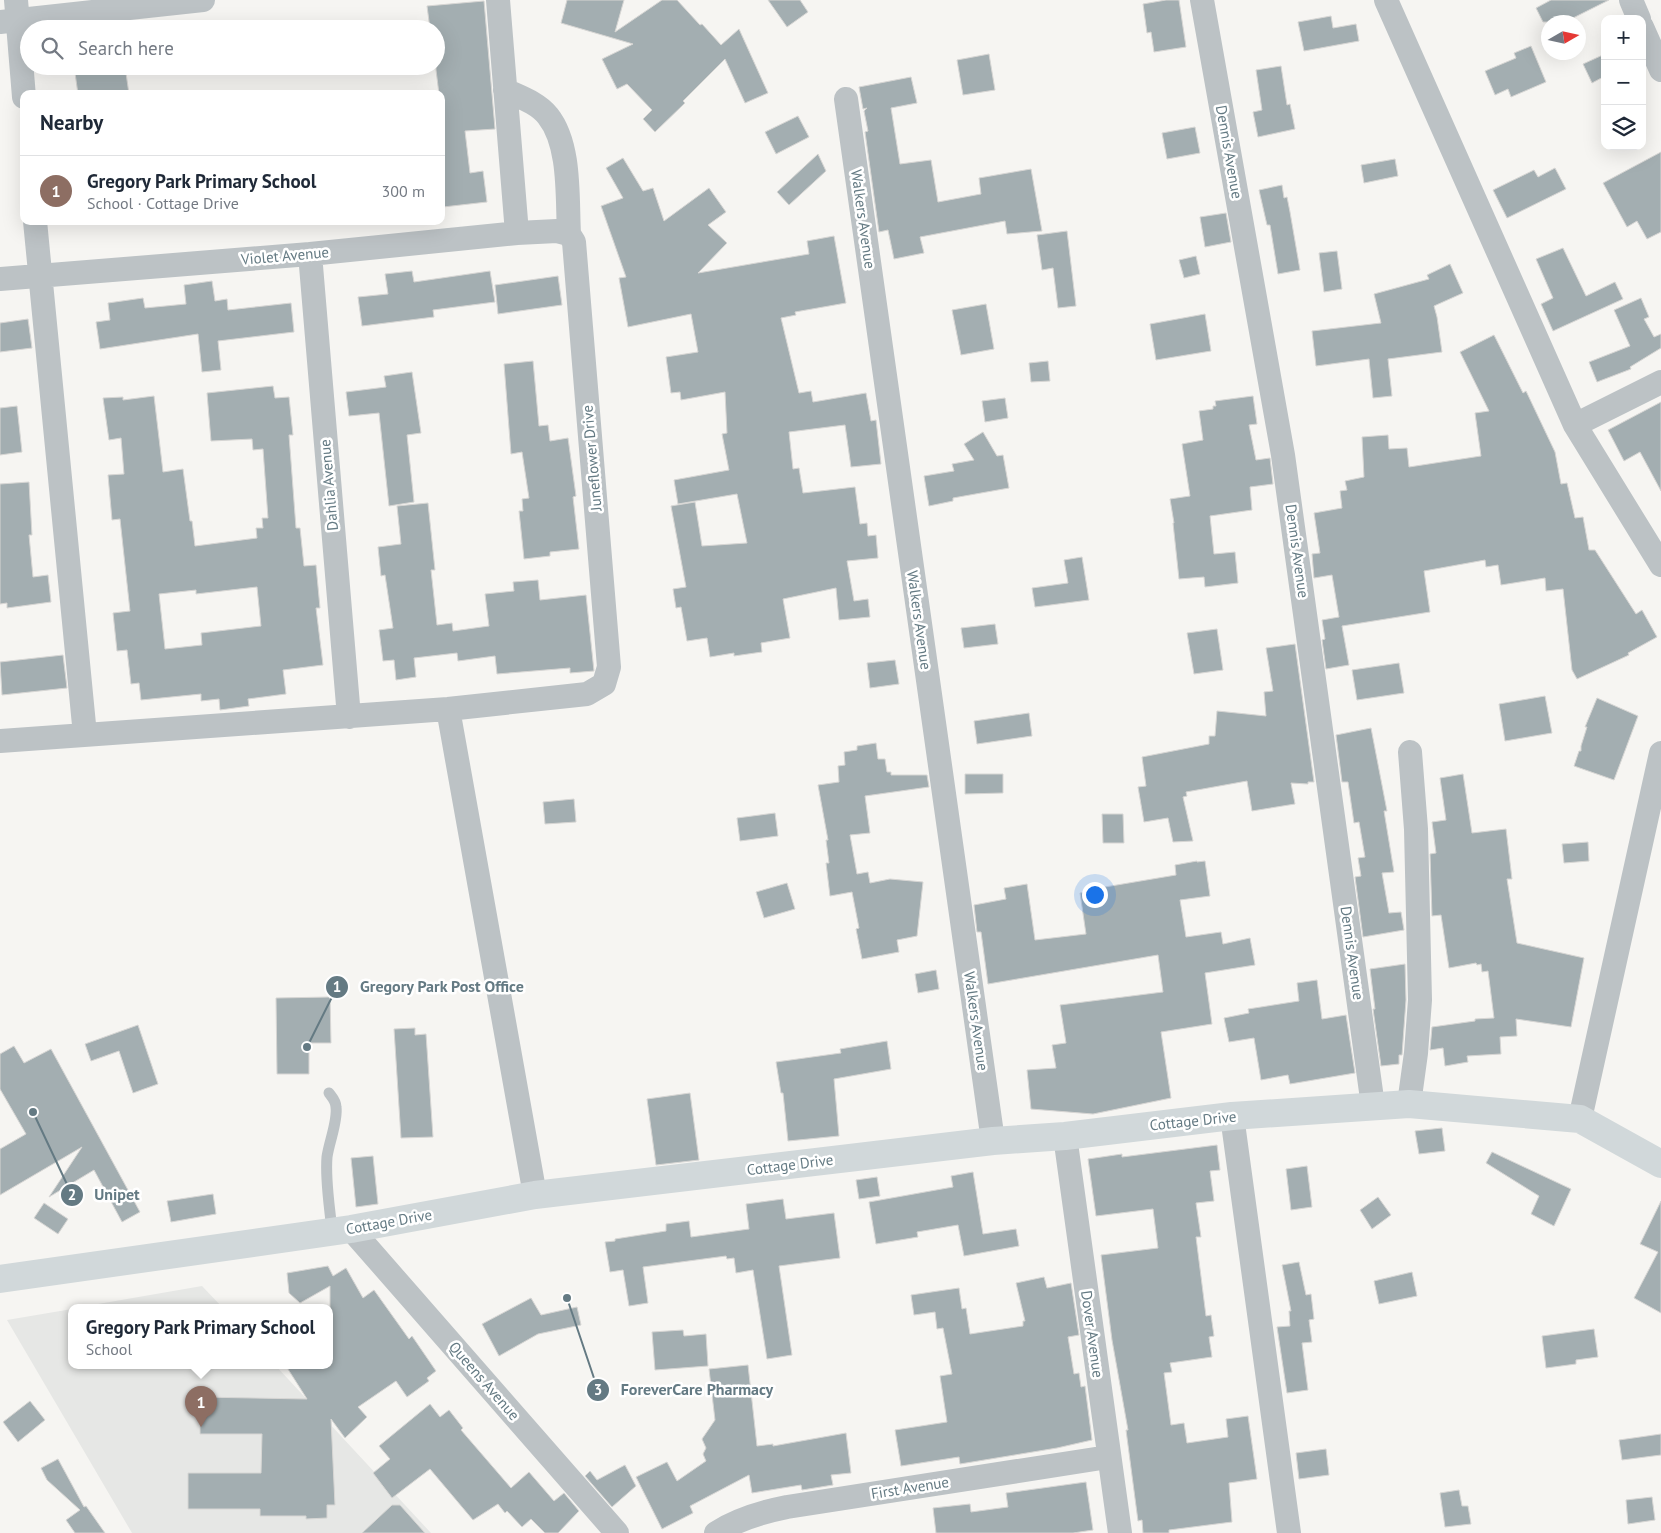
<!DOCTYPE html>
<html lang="en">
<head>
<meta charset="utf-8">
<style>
  body { margin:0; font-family:"PT Sans",sans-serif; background:#f6f6f7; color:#1f2937 }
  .controls { position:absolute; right:15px; top:15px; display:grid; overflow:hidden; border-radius:10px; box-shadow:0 5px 20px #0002 }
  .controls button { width:45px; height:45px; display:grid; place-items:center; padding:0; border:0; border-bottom:1px solid #e0e1e3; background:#fff; color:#1f2937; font:25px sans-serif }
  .compass { position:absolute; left:1541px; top:15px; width:45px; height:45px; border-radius:50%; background:#fff; box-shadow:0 5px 20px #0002; rotate:81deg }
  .you { position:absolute; left:1094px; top:894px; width:18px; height:18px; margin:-12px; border:4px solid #fff; border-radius:50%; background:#1a73e8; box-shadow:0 0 0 8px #1a73e833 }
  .badge { display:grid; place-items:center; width:32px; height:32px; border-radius:50%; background:#e63421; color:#fff; font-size:16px; font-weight:700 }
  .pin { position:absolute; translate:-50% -41px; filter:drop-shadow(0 1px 2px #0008) }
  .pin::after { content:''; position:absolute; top:26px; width:18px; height:15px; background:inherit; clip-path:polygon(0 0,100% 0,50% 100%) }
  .popup { position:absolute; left:68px; top:1304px; width:265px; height:65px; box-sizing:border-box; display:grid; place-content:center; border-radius:10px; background:#fff; filter:drop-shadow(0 1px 4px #0005); font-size:16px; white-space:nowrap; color:#747a83 }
  .popup b { font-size:19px; color:#1f2937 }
  .popup::after { content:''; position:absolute; left:50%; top:100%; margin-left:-10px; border:10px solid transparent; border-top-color:#fff }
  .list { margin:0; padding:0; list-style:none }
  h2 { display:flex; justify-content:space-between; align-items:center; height:65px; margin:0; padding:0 20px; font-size:21px }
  h2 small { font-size:16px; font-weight:400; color:#747a83 }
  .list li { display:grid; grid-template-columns:32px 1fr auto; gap:15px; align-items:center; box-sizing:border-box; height:70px; padding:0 20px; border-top:1px solid #e0e1e3 }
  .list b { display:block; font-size:19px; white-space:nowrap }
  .list p { margin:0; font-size:16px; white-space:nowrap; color:#747a83 }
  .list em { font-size:16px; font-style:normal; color:#747a83 }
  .icon { flex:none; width:28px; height:28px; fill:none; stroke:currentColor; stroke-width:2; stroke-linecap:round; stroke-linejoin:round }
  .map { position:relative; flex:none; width:1661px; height:1533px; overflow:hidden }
  .search { position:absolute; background:#fff; box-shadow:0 5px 20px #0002; left:20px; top:20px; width:425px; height:55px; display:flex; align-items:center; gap:12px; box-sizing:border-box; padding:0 18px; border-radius:28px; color:#747a83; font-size:19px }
  .panel { position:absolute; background:#fff; box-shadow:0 5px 20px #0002; left:20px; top:90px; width:425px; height:135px; border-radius:10px }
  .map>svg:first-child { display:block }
  .built { fill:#e6e7e5 }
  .building { fill:#a3aeb1; stroke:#d7d6d4; fill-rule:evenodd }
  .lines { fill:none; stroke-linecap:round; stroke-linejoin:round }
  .lane { stroke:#bcc2c5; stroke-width:11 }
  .street { stroke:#bcc2c5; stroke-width:24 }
  .secondary { stroke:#d1d8da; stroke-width:28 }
  .labels { text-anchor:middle; stroke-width:5; stroke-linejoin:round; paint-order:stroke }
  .street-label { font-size:15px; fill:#647a83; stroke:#fff }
  .leader { fill:none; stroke:#647a83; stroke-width:2 }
  .callout-dot { fill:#647a83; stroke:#fff; stroke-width:2 }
  .mark-label { font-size:15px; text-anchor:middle; font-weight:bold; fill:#fff }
  .callout-label { font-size:16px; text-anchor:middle; font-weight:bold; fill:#647a83; stroke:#fff; stroke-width:5; stroke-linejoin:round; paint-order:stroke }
</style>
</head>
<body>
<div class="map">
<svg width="1661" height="1533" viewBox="0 0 1661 1533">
  <rect width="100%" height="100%" fill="#f6f5f2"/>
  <path class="built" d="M202 1286 223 1308H75Z
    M72 1309V1366H276L431 1533H132L7 1320Z"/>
  <path class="building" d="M567 0H624L615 32 662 0H677L700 25 702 24 721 45 739 29 768 93 745 103 725 59 683 101 685 103 655 132 643 119 652 110 627 84 617 89 602 59 633 44 561 23Z
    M768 0H800L808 12 787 27Z
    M1166 0H1179L1186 47 1154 52 1151 32 1147 33 1143 4Z
    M1551 0H1609L1565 22H1543L1536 8Z
    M484 1 495 129 465 131 470 173 483 171 487 202 443 207 441 191V94H439L436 70V29H430L427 6Z
    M1331 16 1333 28 1356 24 1359 41 1304 51 1298 22Z
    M1531 46 1546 82 1511 97 1508 89 1495 95 1485 71 1516 58 1514 53Z
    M989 54 995 90 963 95 957 60Z
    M1605 54V76L1592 83 1583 64Z
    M74 66H125L129 94H78Z
    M1281 66 1287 105 1290 104 1295 129 1258 137 1253 112 1262 110 1256 70Z
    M911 77 917 103 891 108 900 164 931 160 938 202 981 194 979 178 1031 169 1042 231 1007 234 1005 221 920 237 924 253 894 259 888 230 879 232 865 132 868 131 864 111 867 108 863 109 859 87Z
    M798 116 809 137 776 154 765 132Z
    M1195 127 1200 153 1167 159 1162 133Z
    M1661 152V232L1647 239 1637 221 1627 227 1603 183Z
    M818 154 826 171 789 205 777 192Z
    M623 158 643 191 653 188 664 221 709 188 726 212 708 225 727 243 698 273 809 254 807 241 834 236 846 303 795 312 796 315 781 318 799 393 811 391 813 402 866 393 871 421 876 420 881 464 851 467 845 425 789 432 793 469 799 468 803 493 855 487 860 524 867 523 868 536 876 535 878 558 847 561 854 601 868 599 870 617 839 620 836 588 783 599 790 638 761 643 762 652 734 656V653L710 657 707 638 687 641 681 607 676 608 673 589 686 587 671 506 695 502 702 546 747 543 737 494 678 504 674 480 729 470 722 434 727 433 725 392 681 400 680 392 671 393 666 357 698 352 691 314 628 327 619 278 626 277 601 206 623 198 606 168Z
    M1395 159 1398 176 1364 183 1361 165Z
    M1555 168 1566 189 1507 218 1493 190 1534 170 1538 177Z
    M1282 185 1284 198 1287 197 1290 212 1300 270 1278 274 1270 225H1267L1259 190Z
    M1226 213 1231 242 1205 247 1200 217Z
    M1067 231 1076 306 1058 308 1053 268 1042 270 1037 235Z
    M1563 248 1586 296 1615 282 1623 299 1553 331 1541 304 1553 298 1536 259Z
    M1337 251 1342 289 1324 292 1319 253Z
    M1196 256 1200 274 1184 278 1179 260Z
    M1450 264 1463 293 1434 306 1437 317 1442 352 1388 359 1392 396 1373 398 1369 359 1316 366 1312 331 1381 323 1374 294 1429 279 1427 275Z
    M412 271 414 282 490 271 495 302 433 310 434 317 362 326 358 297 388 294 385 274Z
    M558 276 562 305 498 314 495 285Z
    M212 281 215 301 227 299 228 310 291 303 294 332 218 341 221 370 202 372 198 334 100 349 96 322 110 320 108 303 143 298 145 308 186 304 184 285Z
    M1641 298 1649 317 1644 319 1654 337 1661 334V348L1630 367 1631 369 1597 382 1589 362 1630 346 1614 310Z
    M986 304 994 349 961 355 952 310Z
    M1205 314 1211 351 1156 360 1150 324Z
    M28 319 32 348 0 352V323Z
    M1494 335 1523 393 1526 391 1555 452 1561 484 1567 483 1575 518 1583 517 1589 550H1595L1636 614 1642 610 1657 637 1628 653 1629 655 1577 679 1572 670 1563 589 1546 591 1545 578 1501 585 1498 565 1486 567 1485 560 1424 571 1430 612 1342 626 1349 665 1326 669 1322 640 1325 639 1322 620 1339 617 1332 575 1314 578 1312 554 1320 553 1314 513 1342 508 1340 491 1347 490 1345 481 1364 477 1362 437 1388 435 1389 449 1407 448 1409 467 1481 456 1475 413 1489 411 1460 352Z
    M533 361 539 426 548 425 550 441 568 438 576 496 573 497 579 549 550 552V556L524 559 519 511H523L522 499 529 498 522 452 511 454 504 364Z
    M1048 361 1050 381 1031 382 1029 363Z
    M412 372 421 433 407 435 414 502 389 506 379 413 349 416 346 392 386 387 384 376Z
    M273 386 275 398 289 397 293 435H289L296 528H300L304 566 316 565 320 608H316L323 665 283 670 286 694 248 699 249 706 220 710 219 699 201 701V694L141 700 139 683 131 684 127 650 117 651 113 613 130 611 120 519 112 520 108 475 124 474 121 438 109 440 103 398 123 397V400L154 396 163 472 183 469 190 521H192L195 546 257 538 256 528H263L262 518H268L263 449 253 450 252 439 211 441 207 393ZM257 587 261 626 201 633 202 645 165 649 159 594 196 590V594Z
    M1253 396 1257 424 1249 425 1256 460 1270 458 1273 484 1250 487 1252 510 1210 516 1214 554 1235 552 1238 583 1205 587 1204 577 1179 579 1173 523H1174L1170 499 1190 496 1182 444 1203 440 1199 411 1213 409V406H1216L1215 401Z
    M1005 398 1008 418 985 422 982 401Z
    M1661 402V491L1640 452 1624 461 1608 430Z
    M17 406 22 452 0 455V408Z
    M983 432 997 456 1003 455 1009 488 953 498V501L929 506 924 476 954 471 952 464 974 460 964 444Z
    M29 482 32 535H29L33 577 48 575 51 602 7 608V603L0 604V484Z
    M428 503 435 570H431L437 625 452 623 453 631 489 626 485 594 514 591 513 582 538 580 540 600 586 595 594 671 570 673V668L497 674 495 656 458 661 457 653 414 658 416 677 396 680 394 660 383 661 379 630 393 628 385 575 381 576 378 547 401 544 397 506Z
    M1082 557 1089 600 1035 607 1032 588 1068 583 1064 560Z
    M995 624 998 644 964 648 961 628Z
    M1217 629 1223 670 1194 674 1187 633Z
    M1295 644 1314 782H1308V784L1291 783 1295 804 1252 811 1247 781 1186 792 1187 796 1183 797 1193 841 1173 842 1168 818 1144 822 1138 787 1146 786 1142 757 1209 744V736H1215L1217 711 1266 716 1264 692 1273 691 1266 648Z
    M63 655 67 688 2 695 0 662Z
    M895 660 899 684 870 688 867 663Z
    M1399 663 1404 693 1357 700 1352 670Z
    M1545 696 1552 733 1505 741 1499 704Z
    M1597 698 1638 716 1614 780 1574 766 1579 751H1581V746L1587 727H1585Z
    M1029 713 1032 736 977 744 974 721Z
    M1371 728 1387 811H1384L1394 872 1382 873 1389 913 1401 912 1404 930 1363 937 1355 877 1361 876 1358 858 1365 857 1359 822 1354 823 1348 782H1342L1336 735Z
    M876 743 878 759H885L887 772H891V775H927L929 787 865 796 870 833 850 835 857 874 868 872 870 883 890 879 923 882 917 936 897 940 899 952 862 959 856 929 859 928 852 892 830 896 826 863H829L826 840H828L818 785 839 782 838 766 845 765 844 752 857 750V746Z
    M965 774H1003V793L965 794Z
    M1463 774 1472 833 1506 829 1512 879H1507L1517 943 1584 958 1571 1027 1516 1019 1517 1036 1500 1037 1501 1054 1467 1056 1468 1062 1445 1066 1443 1048 1430 1050 1432 1027 1475 1021V1019L1494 1018 1488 971 1482 972 1481 964 1477 965 1476 963 1449 968 1441 915 1432 916 1430 854 1436 853 1432 822 1446 820 1440 778Z
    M574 799 576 822 545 824 543 802Z
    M775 813 778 836 740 841 737 818Z
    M1102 814H1123L1124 843H1103Z
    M1588 842 1589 861 1564 863 1562 844Z
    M1197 861V862L1205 861 1210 896 1180 900 1186 937 1221 932 1223 944 1250 938 1255 965 1205 973 1212 1024 1161 1032 1171 1098 1093 1114 1031 1109 1027 1070 1056 1068 1052 1045 1066 1043 1060 1005 1163 992 1158 955 988 984 981 932H977L974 905 1006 899 1004 888 1027 884 1035 940 1086 934 1080 893 1099 890V888L1176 875 1175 865Z
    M787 883 795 909 764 918 756 892Z
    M1405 964 1406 1000 1402 1055H1399V1064L1381 1066 1373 1009H1375L1370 969Z
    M936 970 939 989 918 993 915 974Z
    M1317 980 1322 1019 1346 1015 1355 1073 1290 1084 1288 1075 1261 1080 1254 1038 1229 1042 1224 1018 1249 1013 1248 1009 1299 1001 1297 983Z
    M330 997 331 1043H309V1074H277L276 998Z
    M138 1025 158 1084 133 1093 119 1051 91 1061 85 1044Z
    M415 1028V1035L426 1034 433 1137 401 1138 394 1029Z
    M887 1041 891 1069 834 1079 839 1136 788 1141 783 1093H781L776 1062 841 1053 840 1049Z
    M14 1046 24 1063 51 1049 140 1212 122 1222 94 1170 49 1197 82 1147 0 1195V1149L26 1134 0 1089V1054Z
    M690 1093 699 1160 656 1165 647 1099Z
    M1442 1128 1445 1151 1419 1154 1415 1131Z
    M1217 1145 1220 1170 1210 1171 1214 1201 1196 1203 1201 1237H1196L1206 1316 1211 1315 1214 1336 1209 1337 1212 1357 1170 1363 1172 1372 1164 1373 1171 1425 1184 1423 1187 1443 1228 1437 1226 1419 1248 1416 1257 1479 1229 1483 1232 1522 1169 1530V1533H1143L1142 1520 1138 1521 1126 1430H1128L1112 1340 1101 1255 1158 1248 1153 1209 1096 1216 1088 1159 1122 1154V1157Z
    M1492 1152 1571 1189 1554 1226 1531 1214 1539 1196 1486 1163Z
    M373 1156 378 1204 356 1207 351 1158Z
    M1307 1166 1312 1207 1291 1210 1286 1169Z
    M973 1172 983 1234 1016 1229 1019 1246 964 1256 958 1225 917 1232 918 1237 876 1244 869 1202 953 1187 951 1176Z
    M877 1177 880 1196 859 1199 856 1180Z
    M213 1194 216 1214 171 1222 167 1201Z
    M1378 1197 1391 1215 1372 1229 1360 1210Z
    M783 1199 786 1219 834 1213 840 1258 779 1266 792 1355 767 1359 753 1270 736 1273 734 1258 727 1259 726 1256 643 1267 648 1303 629 1306 623 1270 610 1272 605 1242 615 1241V1239L666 1231V1224L689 1221 691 1237 749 1229 746 1204Z
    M1661 1201V1313L1634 1298 1658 1252 1640 1244Z
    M44 1203 68 1219 58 1234 34 1218Z
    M1299 1262 1306 1295 1311 1294 1314 1319 1309 1320 1312 1342 1302 1343 1308 1390 1287 1393 1277 1327 1290 1326 1289 1311H1291L1282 1265Z
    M328 1266 333 1276 346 1268 363 1298 374 1290 409 1339 412 1336 436 1371 427 1378 429 1381 407 1397 396 1381 358 1407 367 1417 345 1438 331 1419 335 1505H327V1518L306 1519V1516H260V1509H188V1473H261L262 1434H200V1397L307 1399 286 1366H330V1286L300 1303 289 1293 287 1273Z
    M1412 1272 1417 1296 1379 1304 1374 1281Z
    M1044 1277 1047 1288 1071 1283 1079 1335 1068 1337 1074 1374 1079 1373 1081 1387 1085 1386 1092 1440 1057 1448 960 1464 959 1457 901 1466 895 1430 947 1422 940 1376 952 1374 943 1328 937 1329 935 1312 914 1315 911 1295 959 1288 962 1309 966 1308 970 1334 1023 1326V1321H1025L1016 1283Z
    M531 1298 541 1315 577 1307 581 1325 538 1334 499 1356 482 1324Z
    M1594 1329 1598 1357 1576 1360V1364L1546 1368 1542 1336Z
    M683 1330 684 1336 706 1334 708 1366 655 1370 652 1332Z
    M748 1365 757 1446 773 1444V1446L846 1433 851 1473 831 1475 833 1485 802 1490 801 1485 752 1493 749 1475 690 1506 693 1513 662 1529 636 1477 667 1462 677 1481 706 1461 703 1454 706 1448 702 1439 715 1420 709 1369Z
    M30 1401 45 1420 18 1442 3 1422Z
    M430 1404 440 1417 449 1410 463 1428 461 1430 511 1488 529 1472 554 1501 564 1493 579 1511 558 1533H545L531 1519 522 1527 507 1511 505 1513 498 1504 473 1520 430 1469 392 1498 373 1473 390 1459 379 1446Z
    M1661 1434V1455L1622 1460 1619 1440Z
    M1326 1449 1329 1475 1299 1479 1296 1453Z
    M58 1459 84 1507 86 1506 105 1533H75L66 1520 80 1510 47 1480 41 1468Z
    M625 1465 636 1486 612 1507 585 1476 590 1471 597 1480Z
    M1086 1482 1093 1530 1073 1533H936L933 1508 970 1504 971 1512 1008 1507 1006 1493Z
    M1459 1490 1462 1506H1468L1471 1524 1445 1527 1440 1493Z
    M1652 1497 1655 1520 1628 1524 1626 1500Z
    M392 1505H400L425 1533H362Z"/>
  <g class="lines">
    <path class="lane" d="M329 1093C332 1097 336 1101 336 1107 338 1121 329 1142 327 1157 325 1181 330 1208 332 1232"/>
    <path class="street" d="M16 0 24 97
      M498 0 517 233
      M1202 0 1283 455 1373 1106
      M1386 0 1575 425 1661 565
      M1631 0 1639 19
      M0 22 203 0
      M1642 27 1661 70
      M505 90C520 97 538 103 548 116 571 145 567 198 569 234
      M846 99 993 1141
      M35 221 85 735
      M310 254 349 717
      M0 279 310 254 517 233 557 231 569 234
      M1575 425 1661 382
      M448 709 535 1195
      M0 741 448 709 587 694 604 684 609 667 574 242 569 234
      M1409 1104 1416 1053 1420 1000 1416 829 1410 752
      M1232 1116 1289 1533
      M1580 1119 1661 753
      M1065 1136 1120 1533
      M351 1229 617 1533
      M716 1533C738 1519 762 1512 787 1507L1108 1457"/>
    <path class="secondary" d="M0 1279 351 1229 535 1195 993 1141 1065 1136 1232 1116 1409 1104 1580 1119 1661 1164"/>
  </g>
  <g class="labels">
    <g class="street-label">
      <text transform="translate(1229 152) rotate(80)" y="5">Dennis Avenue</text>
      <text transform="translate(863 219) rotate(82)" y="5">Walkers Avenue</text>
      <text transform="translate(285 256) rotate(-5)" y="5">Violet Avenue</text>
      <text transform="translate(592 458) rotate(-95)" y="5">Juneflower Drive</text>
      <text transform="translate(329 485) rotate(-95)" y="5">Dahlia Avenue</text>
      <text transform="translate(1297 551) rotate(82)" y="5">Dennis Avenue</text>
      <text transform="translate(919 620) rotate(82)" y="5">Walkers Avenue</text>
      <text transform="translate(1352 953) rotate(82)" y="5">Dennis Avenue</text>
      <text transform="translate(976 1021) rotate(82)" y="5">Walkers Avenue</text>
      <text transform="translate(1193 1121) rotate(-6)" y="5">Cottage Drive</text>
      <text transform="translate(790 1165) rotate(-7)" y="5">Cottage Drive</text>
      <text transform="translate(389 1222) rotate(-10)" y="5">Cottage Drive</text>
      <text transform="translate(1092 1334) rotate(82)" y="5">Dover Avenue</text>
      <text transform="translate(484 1381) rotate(49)" y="5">Queens Avenue</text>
      <text transform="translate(910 1488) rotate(-9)" y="5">First Avenue</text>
    </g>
  </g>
  <path class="leader" d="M307 1047L337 987M33 1112L72 1195M567 1298L598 1390"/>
  <g class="callout-dot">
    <circle cx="307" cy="1047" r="5"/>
    <circle cx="33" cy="1112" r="5"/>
    <circle cx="567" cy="1298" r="5"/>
    <circle cx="337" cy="987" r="12"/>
    <circle cx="72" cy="1195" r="12"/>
    <circle cx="598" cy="1390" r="12"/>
  </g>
  <g class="mark-label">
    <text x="337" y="992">1</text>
    <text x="72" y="1200">2</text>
    <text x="598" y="1395">3</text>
  </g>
  <g class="callout-label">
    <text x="442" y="992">Gregory Park Post Office</text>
    <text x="117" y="1200">Unipet</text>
    <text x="697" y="1395">ForeverCare Pharmacy</text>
  </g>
</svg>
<div class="controls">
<button>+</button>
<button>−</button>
<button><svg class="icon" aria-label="layers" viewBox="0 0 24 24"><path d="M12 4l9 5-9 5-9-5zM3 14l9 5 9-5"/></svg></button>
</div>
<svg class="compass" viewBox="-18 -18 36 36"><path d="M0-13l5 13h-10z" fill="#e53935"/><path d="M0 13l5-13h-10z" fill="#747a83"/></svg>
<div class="you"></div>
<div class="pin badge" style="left:201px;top:1427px;background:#8d6e63">1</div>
<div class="popup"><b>Gregory Park Primary School</b>School</div>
<div class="search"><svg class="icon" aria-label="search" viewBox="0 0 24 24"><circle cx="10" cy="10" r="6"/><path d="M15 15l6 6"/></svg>Search here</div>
<section class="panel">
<h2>Nearby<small></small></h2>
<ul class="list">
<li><span class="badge" style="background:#8d6e63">1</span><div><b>Gregory Park Primary School</b><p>School · Cottage Drive</p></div><em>300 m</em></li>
</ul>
</section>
</div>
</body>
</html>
